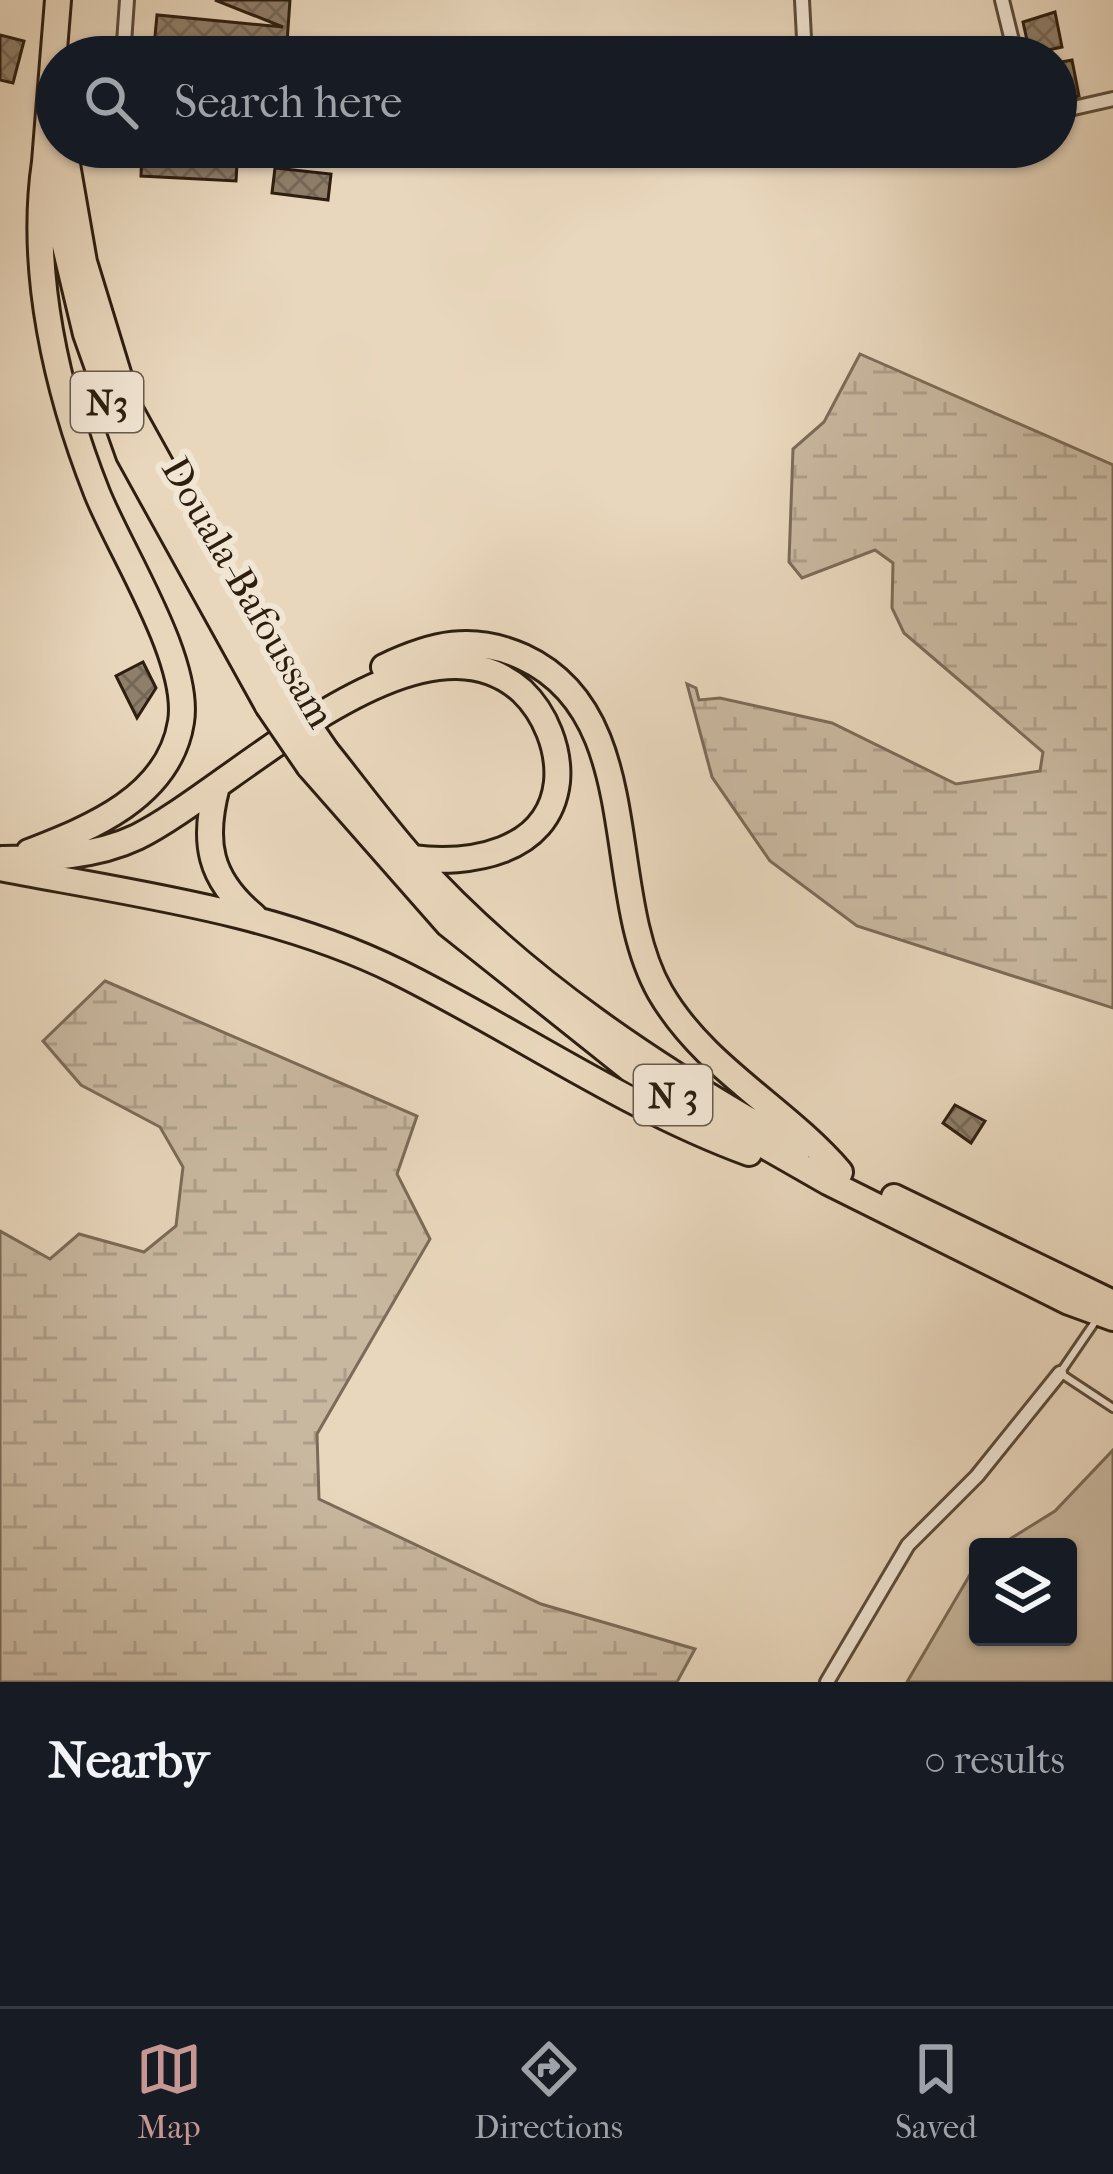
<!DOCTYPE html>
<html lang="en">
<head>
<meta charset="utf-8">
<style>
  body { margin:0; font-family:"IM FELL French Canon",serif; background:#242831; color:#f1f3f6 }
  .controls { position:absolute; right:36px; bottom:36px; display:grid; overflow:hidden; border-radius:12px; box-shadow:0 3px 9px #0004 }
  .controls button { width:108px; height:108px; display:grid; place-items:center; padding:0; border:0; border-bottom:3px solid #363941; background:#171b24; color:#f1f3f6; font:60px sans-serif }
  .list { margin:0; padding:0; list-style:none }
  h2 { display:flex; justify-content:space-between; align-items:center; height:156px; margin:0; padding:0 48px; font-size:51px }
  h2 small { font-size:39px; font-weight:400; color:#9ea1a6 }
  .icon { flex:none; width:66px; height:66px; fill:none; stroke:currentColor; stroke-width:2; stroke-linecap:round; stroke-linejoin:round }
  .map { position:relative; flex:none; width:1113px; height:1682px; overflow:hidden }
  .search { position:absolute; background:#171b24; box-shadow:0 3px 9px #0004; left:36px; right:36px; top:36px; height:132px; display:flex; align-items:center; gap:30px; box-sizing:border-box; padding:0 42px; border-radius:66px; color:#9ea1a6; font-size:45px }
  .sheet { height:324px; background:#171b24 }
  nav { display:flex; justify-content:space-around; align-items:center; box-sizing:border-box; height:168px; border-top:3px solid #363941; background:#171b24; font-size:33px; color:#9ea1a6 }
  nav a { display:grid; justify-items:center; gap:6px }
  nav .on { color:#c59692 }
  .map>svg:first-child { display:block }
  .green { fill:#c9b8a0; stroke:#7b6b58; stroke-width:3 }
  .wetland { fill:url(#wetland-marsh); stroke:#7b6b58; stroke-width:3 }
  .building { fill:url(#building-cross-hatch); stroke:#2d1e10; stroke-width:3 }
  .lines { fill:none; stroke-linecap:round; stroke-linejoin:round }
  .lane-casing { stroke:#5c4c3b; stroke-width:12 }
  .street-casing { stroke:#5c4c3b; stroke-width:18 }
  .highway-casing { stroke:#2d1e10; stroke-width:30 }
  .lane { stroke:#f1e5d4; stroke-width:6 }
  .street { stroke:#f1e5d4; stroke-width:12 }
  .highway { stroke:#e9d7bd; stroke-width:24 }
  .highway-bridge-casing { stroke:#2d1e10; stroke-width:30; stroke-linecap:butt }
  .highway-bridge { stroke:#e9d7bd; stroke-width:24 }
  .labels { text-anchor:middle; stroke-width:12; stroke-linejoin:round; paint-order:stroke }
  .shield { fill:#f1e5d4; stroke:#685a4b; stroke-width:3 }
  .shield-label { font-size:36px; font-weight:bold; fill:#2d1e10 }
  .street-label { font-size:39px; fill:#2d1e10; stroke:#f1e5d4 }
</style>
</head>
<body>
<div class="map">
<svg width="1113" height="1682" viewBox="0 0 1113 1682">
  <defs>
    <pattern id="wetland-marsh" width="20" height="14" patternUnits="userSpaceOnUse" patternTransform="scale(3)"><rect width="20" height="14" fill="#c9b8a0"/><path d="M1 5h8M5 5V1M11 12h8M15 12V8" fill="none" stroke="#ad9e89"/></pattern>
    <pattern id="building-cross-hatch" width="8" height="8" patternUnits="userSpaceOnUse" patternTransform="scale(3)"><rect width="8" height="8" fill="#8f7e6a"/><path d="M0 0l8 8M0 8l8-8" fill="none" stroke="#756756"/></pattern>
  </defs>
  <rect width="100%" height="100%" fill="#e9d7bd"/>
  <filter id="stains"><feTurbulence type="fractalNoise" baseFrequency=".00167" numOctaves="4"/><feColorMatrix values="0 0 0 0 .2 0 0 0 0 .09 0 0 0 0 .02 0 0 0 .5 -.17"/></filter>
  <radialGradient id="worn" r=".72"><stop offset=".6" stop-color="#630" stop-opacity="0"/><stop offset="1" stop-color="#630" stop-opacity=".3"/></radialGradient>
  <path class="green" d="M1113 1450V1682H907L978 1561V1637H1068V1547H997L1055 1511Z"/>
  <path class="wetland" d="M860 354 1113 465V1008L857 926 770 861 712 777 687 684 696 688 699 700 720 698 832 723 956 784 1040 771 1043 752 904 633 892 608 893 563 875 550 802 578 789 562 793 449 824 422Z
    M105 981 417 1116 397 1174 430 1239 317 1434 319 1499 541 1604 695 1649 677 1682H0V1231L50 1259 79 1234 144 1252 176 1226 183 1167 160 1127 81 1085 43 1041Z"/>
  <path class="building" d="M215 0H290L286 57H153L157 15 283 27Z
    M1055 12 1062 47 1030 54 1023 22Z
    M0 35 24 41 13 83 0 80Z
    M1072 60 1079 96 1056 101V63Z
    M142 147H238L236 181 141 176Z
    M275 168 331 174 328 200 272 193Z
    M143 662 156 688 137 718 116 676Z
    M955 1105 985 1121 971 1143 943 1123Z"/>
  <g class="lines">
    <defs>
      <path id="lane" d="M1097 1319 1060 1373 1113 1408"/>
      <path id="street" d="M802 0 805 57
        M1002 0 1016 57
        M123 57 127 0
        M1056 112 1113 99
        M821 147 845 158 891 147
        M827 1682 908 1545 977 1476 1060 1373"/>
      <path id="highway" d="M58 0 45 162 86 334 129 455 268 706
        M64 147 84 262 128 406 288 695
        M384 667C432 644 473 634 523 657 647 714 602 890 660 992 704 1068 784 1107 840 1172
        M326 751C355 787 382 824 412 858 520 979 659 1070 799 1149
        M309 766 448 924 630 1069 828 1182 1069 1302 1113 1318
        M217 786C202 842 209 879 254 916
        M29 852C91 828 169 797 181 722 191 660 121 553 97 493 57 392 29 271 45 162
        M2 859C47 858 95 857 137 837 231 791 418 598 522 691 545 713 560 749 557 782 549 854 468 865 412 858
        M0 868C134 894 275 911 398 972 517 1031 624 1107 749 1153
        M894 1197 1113 1303"/>
    </defs>
    <use href="#lane" class="lane-casing"/>
    <use href="#street" class="street-casing"/>
    <use href="#highway" class="highway-casing"/>
    <use href="#lane" class="lane"/>
    <use href="#street" class="street"/>
    <use href="#highway" class="highway"/>
    <defs>
      <path id="highway-bridge" d="M288 695 326 751
        M268 706 309 766"/>
    </defs>
    <use href="#highway-bridge" class="highway-bridge-casing"/>
    <use href="#highway-bridge" class="highway-bridge"/>
  </g>
  <g class="labels">
    <g class="shield">
      <rect x="71" y="372" width="72" height="60" rx="9"/>
      <rect x="634" y="1065" width="78" height="60" rx="9"/>
    </g>
    <g class="shield-label">
      <text x="107" y="415">N3</text>
      <text x="673" y="1108">N 3</text>
    </g>
    <g class="street-label">
      <text transform="translate(249 592) rotate(60)" y="14">Douala-Bafoussam</text>
    </g>
  </g>
  <rect width="100%" height="100%" filter="url(#stains)"/>
  <rect width="100%" height="100%" fill="url(#worn)"/>
</svg>
<div class="controls">
<button><svg class="icon" aria-label="layers" viewBox="0 0 24 24"><path d="M12 4l9 5-9 5-9-5zM3 14l9 5 9-5"/></svg></button>
</div>
<div class="search"><svg class="icon" aria-label="search" viewBox="0 0 24 24"><circle cx="10" cy="10" r="6"/><path d="M15 15l6 6"/></svg>Search here</div>
</div>
<section class="sheet">
<h2>Nearby<small>0 results</small></h2>
<ul class="list">
</ul>
</section>
<nav>
<a class="on"><svg class="icon" aria-label="map" viewBox="0 0 24 24"><path d="M3 6l6-2 6 2 6-2v14l-6 2-6-2-6 2zM9 4v14M15 6v14"/></svg>Map</a>
<a><svg class="icon" aria-label="directions" viewBox="0 0 24 24"><path d="M12 3l9 9-9 9-9-9zM9 14v-3h6M13 9l2 2-2 2"/></svg>Directions</a>
<a><svg class="icon" aria-label="saved" viewBox="0 0 24 24"><path d="M7 4h10v16l-5-4-5 4z"/></svg>Saved</a>
</nav>
</body>
</html>
